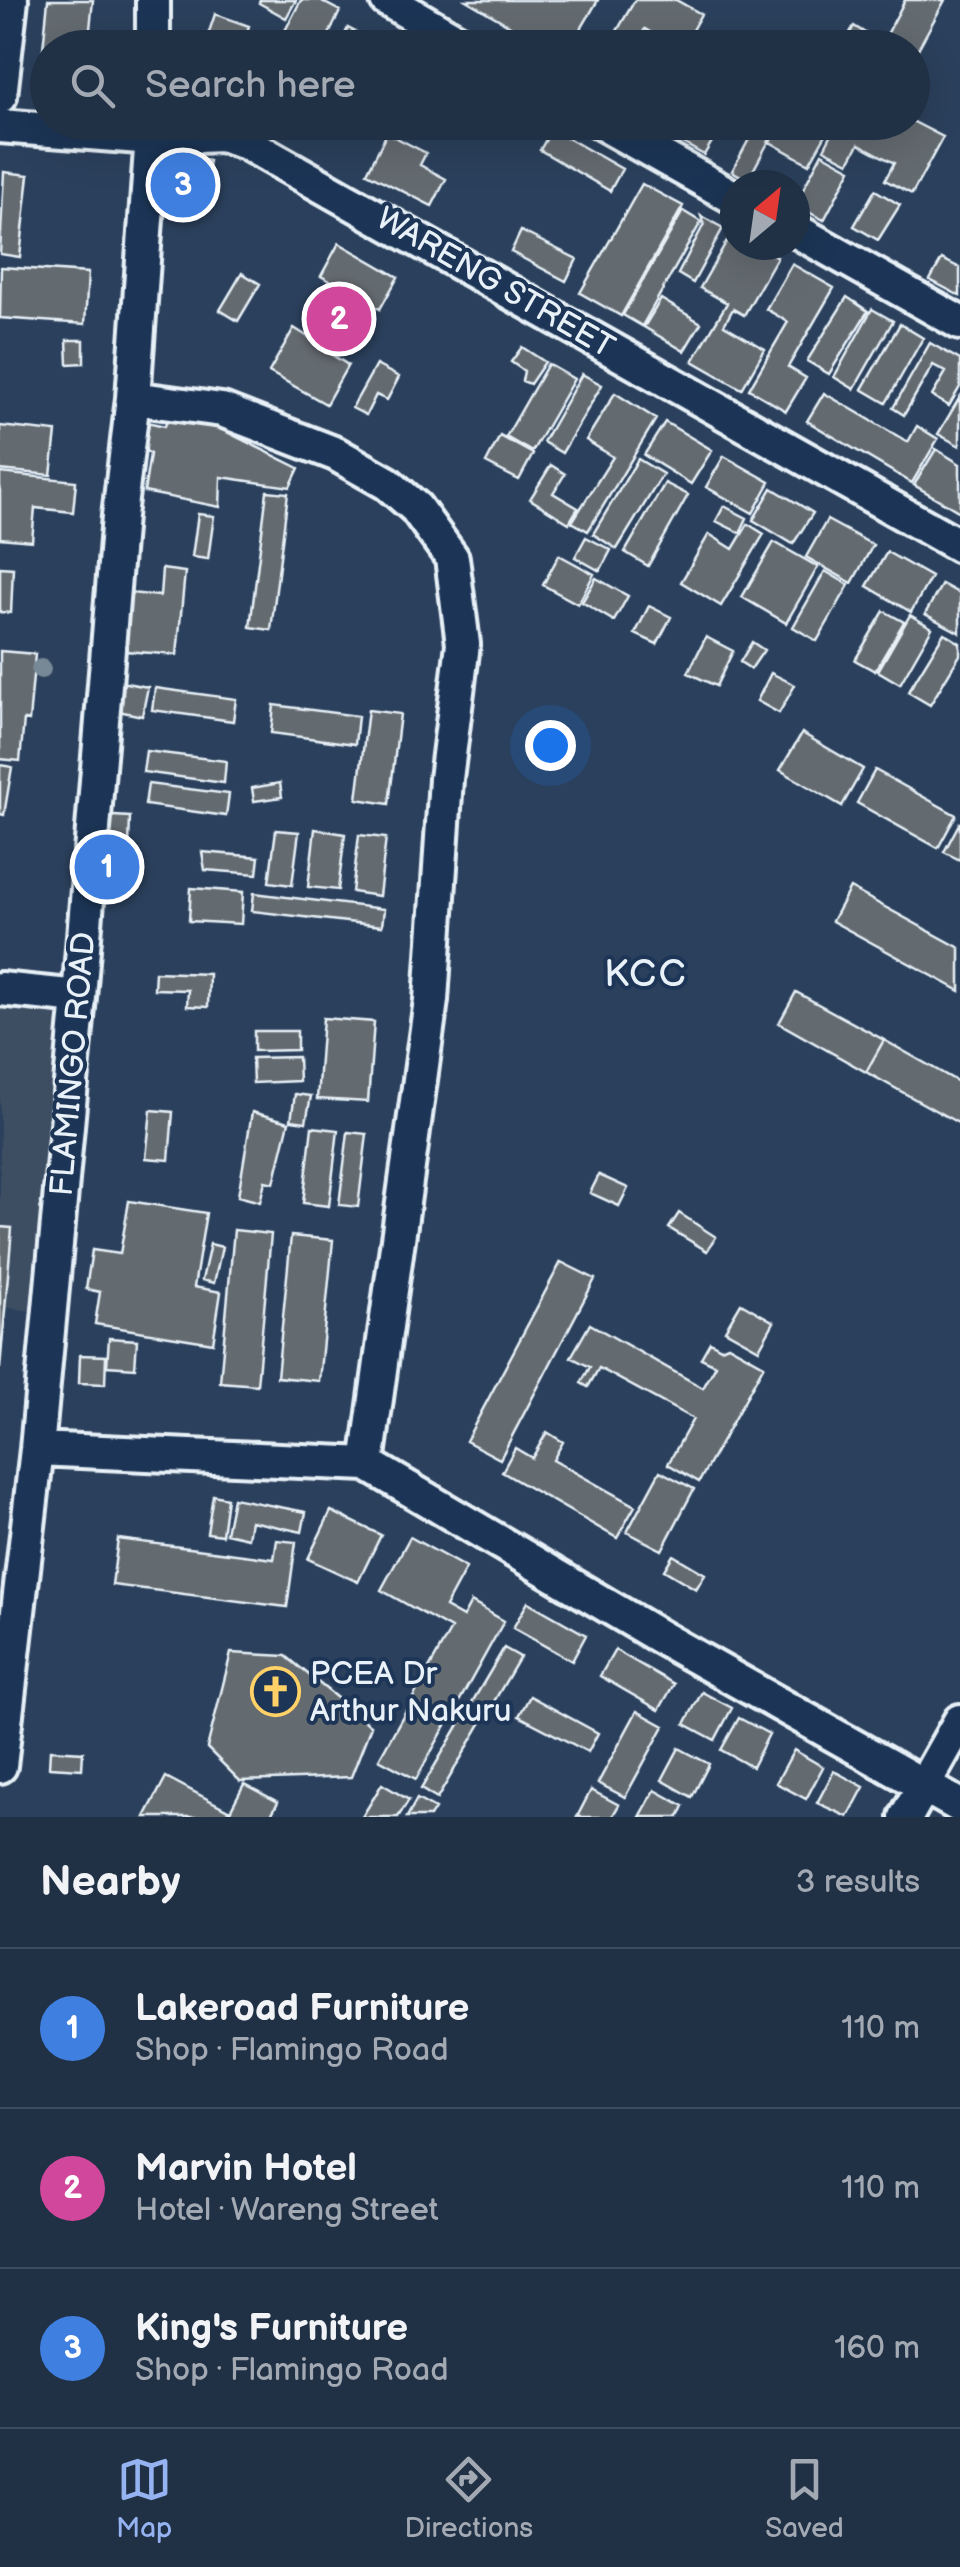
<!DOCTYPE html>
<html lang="en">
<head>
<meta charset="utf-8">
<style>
  body { margin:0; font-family:"Balsamiq Sans",sans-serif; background:#28384c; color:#f1f3f6 }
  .compass { position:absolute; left:720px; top:170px; width:90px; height:90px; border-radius:50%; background:#203045; box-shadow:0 10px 40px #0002; rotate:29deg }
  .you { position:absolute; left:550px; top:745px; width:35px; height:35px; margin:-25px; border:8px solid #fff; border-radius:50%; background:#1a73e8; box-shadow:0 0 0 15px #1a73e833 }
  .badge { display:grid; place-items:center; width:65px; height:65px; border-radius:50%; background:#95b2f1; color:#fff; font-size:32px; font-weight:700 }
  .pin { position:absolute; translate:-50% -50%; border:5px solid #fff; box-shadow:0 2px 10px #0006 }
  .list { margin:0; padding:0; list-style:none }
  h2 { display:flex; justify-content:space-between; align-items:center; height:130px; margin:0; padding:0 40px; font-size:42px }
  h2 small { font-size:32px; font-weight:400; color:#a2a9b3 }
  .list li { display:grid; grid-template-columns:65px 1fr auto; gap:30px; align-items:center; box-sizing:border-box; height:160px; padding:0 40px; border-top:2px solid #3d4b5e }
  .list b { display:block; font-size:38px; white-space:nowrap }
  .list p { margin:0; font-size:32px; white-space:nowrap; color:#a2a9b3 }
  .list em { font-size:32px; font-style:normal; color:#a2a9b3 }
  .icon { flex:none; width:55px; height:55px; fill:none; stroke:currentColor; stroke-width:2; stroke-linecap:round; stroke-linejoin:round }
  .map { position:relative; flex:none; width:960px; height:1817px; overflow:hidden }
  .search { position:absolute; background:#203045; box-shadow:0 10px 40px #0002; left:30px; right:30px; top:30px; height:110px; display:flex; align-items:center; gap:25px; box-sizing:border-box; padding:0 35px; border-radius:55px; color:#a2a9b3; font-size:38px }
  .sheet { height:610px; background:#203045 }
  nav { display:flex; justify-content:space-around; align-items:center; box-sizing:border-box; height:140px; border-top:2px solid #3d4b5e; background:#203045; font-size:28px; color:#a2a9b3 }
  nav a { display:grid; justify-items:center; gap:5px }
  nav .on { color:#95b2f1 }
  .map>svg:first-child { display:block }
  .built { fill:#3c4d62 }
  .building { fill:#646a6f; stroke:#e8f1f8; stroke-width:2.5 }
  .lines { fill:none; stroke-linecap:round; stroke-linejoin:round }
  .minor-casing { stroke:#e8f1f8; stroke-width:40 }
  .minor { stroke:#1d3557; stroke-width:32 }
  .tree { fill:#778896 }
  .labels { text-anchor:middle; stroke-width:8; stroke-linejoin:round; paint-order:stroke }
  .street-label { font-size:32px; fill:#e8f1f8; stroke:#1d3557 }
  .poi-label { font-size:32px; fill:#e8f1f8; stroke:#1d3557; text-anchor:start }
  .quarter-label { font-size:38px; letter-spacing:2.5px; fill:#e8f1f8; stroke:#1d3557 }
</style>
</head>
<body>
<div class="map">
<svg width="960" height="1817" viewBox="0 0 960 1817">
  <rect width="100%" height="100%" fill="#2b405c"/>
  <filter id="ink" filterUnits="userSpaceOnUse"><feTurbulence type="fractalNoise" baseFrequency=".01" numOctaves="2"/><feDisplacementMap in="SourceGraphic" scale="20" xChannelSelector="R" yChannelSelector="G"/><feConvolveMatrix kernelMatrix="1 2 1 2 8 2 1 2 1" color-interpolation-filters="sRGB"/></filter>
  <g filter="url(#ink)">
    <path class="built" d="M0 993 76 1000 49 1313 0 1307Z"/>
    <path class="building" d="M48 0H93L88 48H48V89L39 88Z
      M260 0H296L286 18 259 3Z
      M301 0H319L340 11 325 43 311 36 306 48H276Z
      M466 0H598L570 48H548Z
      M635 0H676L701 14 682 48H676L645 29 634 48H607Z
      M905 0H945L912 60V48H880Z
      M215 14 249 26 242 47 208 35Z
      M854 26 873 38 867 48H841Z
      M348 28 387 48H338Z
      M912 121 943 137 912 194 885 180 894 163 859 144 849 162 824 149 838 122Z
      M683 122 722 125 704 155 674 138Z
      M781 122H833L809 164 770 142Z
      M552 129 622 169 610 191 540 150Z
      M754 130 770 139 748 180 732 171Z
      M387 133 426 153 420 165 446 179 432 206 367 173Z
      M169 153 209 161 198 216 158 209Z
      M822 153 851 169 824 220 795 205Z
      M4 172 29 175 20 257 0 254Z
      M642 184 683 206 621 316 580 293Z
      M875 190 900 205 878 240 854 226Z
      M683 211 701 222 642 326 623 315Z
      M701 216 723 228 693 283 678 274 704 224Z
      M521 231 577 259 566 281 511 252Z
      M732 232 735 245H756L777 257 744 315 733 309 724 325 765 349 742 389 693 361 727 303 700 288Z
      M339 243 398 277 380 309 366 301 334 356 348 365 326 404 269 372 294 328 310 338 340 287 321 276Z
      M942 259 960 268V296L930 280Z
      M792 264 834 288 788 367 806 378 786 411 749 389 788 322 766 309Z
      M1 267 88 273 85 324 0 318Z
      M242 273 260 284 238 321 220 310Z
      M847 297 868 311 829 374 807 361Z
      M661 299 701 323 684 351 644 327Z
      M872 309 893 321 854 389 834 377Z
      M900 324 923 338 886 403 862 389Z
      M67 340H84V363L68 364Z
      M930 343 960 360V387L949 406 932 396 946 372 933 365 904 415 893 408Z
      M522 347 545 362 530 384 522 381 524 371 511 362Z
      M548 364 574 379 532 452 506 437Z
      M376 365 399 377 387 400 376 395 366 415 352 408Z
      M582 374 602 385 562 453 543 442Z
      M615 393 656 419 588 531 572 522 613 457 586 440Z
      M824 393 908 442 917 426 938 439 912 483 807 421Z
      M960 397V446L938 434Z
      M183 410 299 468 290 487 221 477 220 507 144 492 150 454 141 447 147 422 165 426 169 411Z
      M665 422 712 450 691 484 644 455Z
      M0 426 56 432 51 475 0 470Z
      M500 436 533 454 519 480 486 463Z
      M936 449 960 464V512L914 485Z
      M724 456 770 482 753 513 706 487Z
      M638 459 663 474 617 549 593 534Z
      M551 465 565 474 553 493 578 508 569 523 530 499Z
      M0 473 76 481 73 512 35 508 32 541 0 538Z
      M665 483 688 495 648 566 625 552Z
      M772 488 813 513 793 544 753 520Z
      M267 491 288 493 271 630 250 627Z
      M724 506 747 518 740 533 716 521Z
      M198 514 214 516 208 559 192 557Z
      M827 520 873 545 852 583 806 557Z
      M748 524 764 534 721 606 681 582 709 534 733 549Z
      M586 537 611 550 600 571 575 557Z
      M774 542 818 567 786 623 742 597Z
      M887 552 931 577 911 612 867 586Z
      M559 555 594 574 578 604 543 585Z
      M0 567 13 568 11 613 0 612Z
      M162 569 185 572 177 655 125 651 131 593 160 596Z
      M825 571 849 585 817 641 793 627Z
      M596 578 628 596 614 621 582 602Z
      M942 584 960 594V633L925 614Z
      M649 606 671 617 657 644 635 634Z
      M884 611 904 622 875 671 855 660Z
      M910 615 932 628 900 684 878 671Z
      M944 633 960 643V655L930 705 908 692Z
      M706 637 733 651 716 686 688 673Z
      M752 642 764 650 751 669 740 662Z
      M0 651 35 654 29 721 24 720 20 761 0 759Z
      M771 673 795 685 779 713 757 701Z
      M115 681 148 687 142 716 109 709Z
      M155 688 236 699 233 721 152 710Z
      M274 705 358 716 355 744 271 733Z
      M368 710 400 714 389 804 357 799Z
      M802 733 863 769 842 806 780 770Z
      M146 751 226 761 224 783 143 772Z
      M0 765 12 767 4 815 0 814Z
      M875 770 956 815 938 848 857 803Z
      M280 783 282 797 254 801 252 788Z
      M148 784 229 794 226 816 145 805Z
      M96 815 130 817 128 874 93 872Z
      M960 822V860L944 852Z
      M315 829 345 834 338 890 308 887Z
      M276 830 299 832 292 885 269 882Z
      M359 835 386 838 379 896 352 892Z
      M202 852 259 857 257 874 205 870Z
      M191 888 243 892 241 924 189 921Z
      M850 888 960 948V991L832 921Z
      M254 893 384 909 382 926 252 911Z
      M155 972 209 974 208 1007 187 1006 188 990 154 989Z
      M796 992 884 1040 866 1072 779 1023Z
      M323 1018 374 1022 368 1102 317 1099Z
      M254 1031H297V1050L254 1051Z
      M884 1040 960 1083V1124L866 1072Z
      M298 1057 299 1081 253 1083 252 1058Z
      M295 1094 311 1096 306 1122 291 1120Z
      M151 1110 173 1112 169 1160 146 1158Z
      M252 1112 289 1122 274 1183 265 1181 260 1202 238 1196Z
      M312 1127 338 1130 329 1206 303 1203Z
      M348 1132 367 1134 358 1207 339 1205Z
      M599 1175 628 1188 619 1206 590 1193Z
      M129 1201 206 1213 194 1287 221 1292 213 1343 95 1324 100 1292 86 1289 92 1250 120 1254Z
      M679 1213 716 1237 707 1251 669 1228Z
      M0 1227 12 1228 0 1369Z
      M234 1230 271 1234 257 1385 220 1382Z
      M291 1236 333 1240 319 1381 277 1377Z
      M210 1244 222 1247 214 1283 202 1280Z
      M561 1262 595 1279 500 1459 466 1441Z
      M741 1303 774 1322 759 1349 725 1330Z
      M590 1324 703 1388 716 1365 701 1358 710 1342 721 1348 728 1345 764 1365 699 1482 668 1464 693 1419 599 1368 588 1387 581 1383 590 1367 571 1357Z
      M109 1338 137 1340 135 1368 107 1366Z
      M80 1355 106 1356 105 1384 79 1383Z
      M547 1432 563 1442 553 1460 635 1506 617 1538 502 1472 515 1448 532 1458Z
      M660 1471 694 1489 662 1550 627 1532Z
      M213 1495 227 1498 222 1535 207 1533Z
      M233 1498 306 1512 302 1532 251 1521 248 1538 226 1533Z
      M331 1511 381 1535 358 1582 308 1559Z
      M410 1537 466 1568 445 1607 463 1617 471 1602 504 1621 416 1779 379 1759 451 1629 381 1590Z
      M118 1539 274 1559 277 1540 296 1542 287 1607 112 1585Z
      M673 1555 705 1574 696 1589 664 1570Z
      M528 1602 586 1635 572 1661 513 1628Z
      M504 1648 520 1657 437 1799 421 1789Z
      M615 1650 674 1684 659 1710 600 1676Z
      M231 1653 286 1656 371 1726 351 1777 240 1781 207 1748Z
      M702 1692 732 1708 715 1740 685 1724Z
      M530 1696 598 1733 588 1752 519 1716Z
      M637 1711 664 1726 625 1797 598 1783Z
      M739 1718 769 1734 752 1767 721 1750Z
      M679 1748 709 1764 692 1797 662 1780Z
      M50 1750 83 1752 82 1769 49 1767Z
      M794 1750 823 1767 806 1799 776 1783Z
      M834 1771 864 1787 848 1817 817 1803Z
      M166 1777 230 1811 244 1784 278 1802 270 1817H145Z
      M382 1784 409 1800 398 1817H362Z
      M591 1790 619 1805 612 1817H577Z
      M655 1790 684 1806 679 1817H640Z
      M417 1799 435 1809 430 1817H407Z"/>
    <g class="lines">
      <defs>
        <path id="minor" d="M153 0V48
          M387 0 470 48
          M0 96 11 0
          M600 122 735 198
          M0 126 153 138 221 135 246 143 960 546
          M795 230 960 323
          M133 398 222 410 336 454 387 483 416 508 452 558 463 644 446 779 431 1000 367 1464
          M0 989 79 997
          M37 1449 367 1464 660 1637 960 1806
          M0 1766 37 1449 79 997 119 516 133 398 153 122
          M906 1817 960 1721"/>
      </defs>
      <use href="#minor" class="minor-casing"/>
      <use href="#minor" class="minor"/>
    </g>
    <circle class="tree" cx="41" cy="669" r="10"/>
  </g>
  <defs>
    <symbol id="church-ring" viewBox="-11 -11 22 22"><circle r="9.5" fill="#1d3557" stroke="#ffd166" stroke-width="1.5"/><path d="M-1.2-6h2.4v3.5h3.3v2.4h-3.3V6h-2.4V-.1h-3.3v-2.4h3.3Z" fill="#ffd166"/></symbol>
  </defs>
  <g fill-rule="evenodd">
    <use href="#church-ring" x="248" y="1664" width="55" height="55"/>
  </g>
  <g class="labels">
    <g class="street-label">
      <text transform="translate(496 282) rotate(30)" y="11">WARENG STREET</text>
      <text transform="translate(72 1064) rotate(-85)" y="11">FLAMINGO ROAD</text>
    </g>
    <g class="poi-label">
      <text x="310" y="1684">PCEA Dr<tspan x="310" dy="37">Arthur Nakuru</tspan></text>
    </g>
    <g class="quarter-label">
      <text x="646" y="986">KCC</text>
    </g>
  </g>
</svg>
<svg class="compass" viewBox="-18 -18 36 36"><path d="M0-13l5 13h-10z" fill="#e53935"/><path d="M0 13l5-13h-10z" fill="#a2a9b3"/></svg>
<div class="you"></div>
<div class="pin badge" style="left:107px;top:867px;background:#3f7fe0">1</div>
<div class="pin badge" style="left:339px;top:319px;background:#d1479c">2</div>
<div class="pin badge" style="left:183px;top:185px;background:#3f7fe0">3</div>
<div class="search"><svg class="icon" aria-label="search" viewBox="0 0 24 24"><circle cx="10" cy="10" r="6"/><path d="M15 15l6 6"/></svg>Search here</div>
</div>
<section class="sheet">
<h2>Nearby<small>3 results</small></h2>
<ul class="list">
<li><span class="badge" style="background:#3f7fe0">1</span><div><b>Lakeroad Furniture</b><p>Shop · Flamingo Road</p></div><em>110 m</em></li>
<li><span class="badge" style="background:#d1479c">2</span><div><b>Marvin Hotel</b><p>Hotel · Wareng Street</p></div><em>110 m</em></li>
<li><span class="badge" style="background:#3f7fe0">3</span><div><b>King's Furniture</b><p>Shop · Flamingo Road</p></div><em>160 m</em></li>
</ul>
</section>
<nav>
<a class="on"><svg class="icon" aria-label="map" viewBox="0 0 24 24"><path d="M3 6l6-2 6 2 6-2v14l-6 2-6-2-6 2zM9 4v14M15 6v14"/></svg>Map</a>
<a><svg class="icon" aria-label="directions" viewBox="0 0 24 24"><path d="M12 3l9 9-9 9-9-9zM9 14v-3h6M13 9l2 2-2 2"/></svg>Directions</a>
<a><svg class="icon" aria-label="saved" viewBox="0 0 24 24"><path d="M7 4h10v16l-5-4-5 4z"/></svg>Saved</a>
</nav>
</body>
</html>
